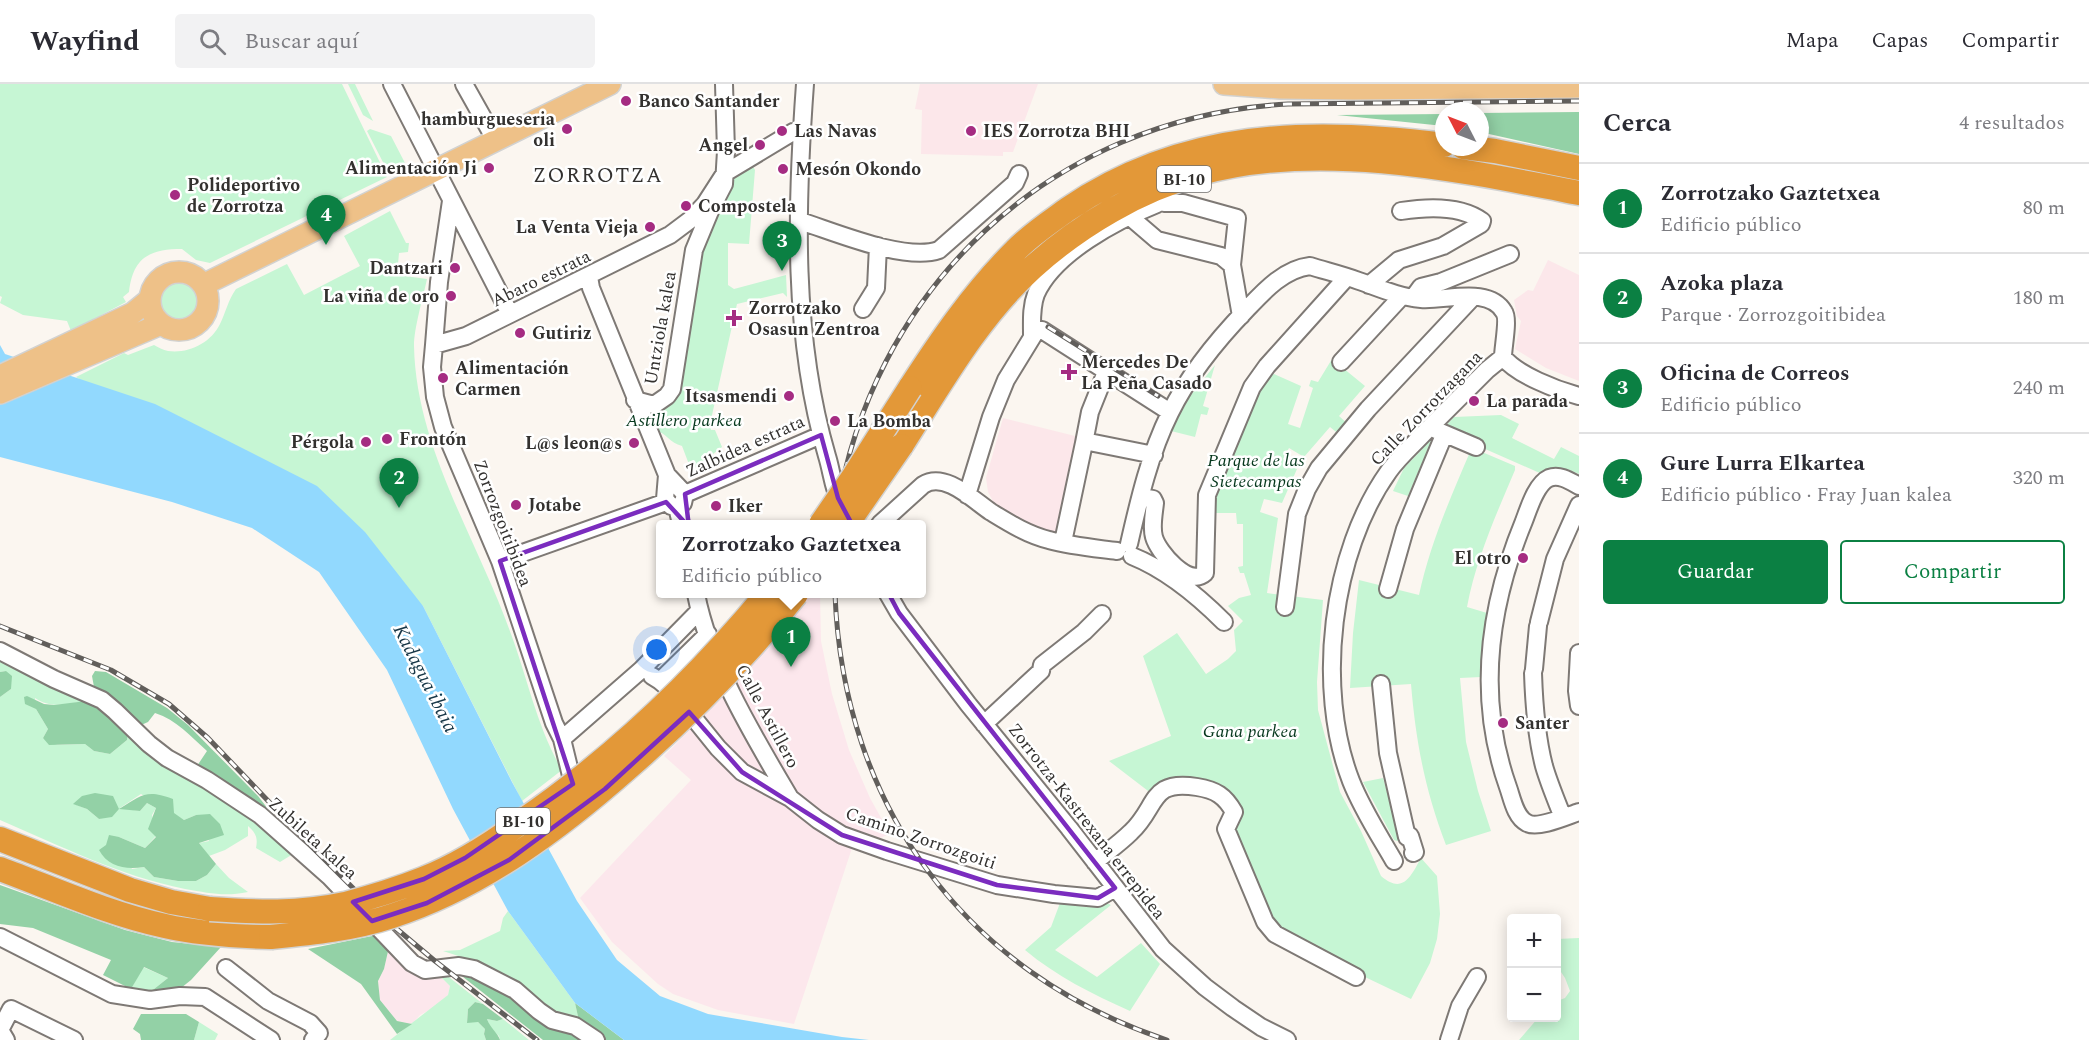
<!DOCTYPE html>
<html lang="es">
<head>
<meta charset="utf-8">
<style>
  body { margin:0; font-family:Spectral,serif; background:#f2f2f3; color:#2b2b33 }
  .controls { position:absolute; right:18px; bottom:18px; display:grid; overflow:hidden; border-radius:6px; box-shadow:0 3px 15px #0003 }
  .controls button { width:54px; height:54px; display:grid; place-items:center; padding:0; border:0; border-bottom:2px solid #e1e1e2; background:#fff; color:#2b2b33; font:30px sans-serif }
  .compass { position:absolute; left:1435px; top:18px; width:54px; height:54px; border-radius:50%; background:#fff; box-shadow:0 3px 15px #0003; rotate:312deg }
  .you { position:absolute; left:657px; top:566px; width:21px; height:21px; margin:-15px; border:4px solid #fff; border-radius:50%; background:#1a73e8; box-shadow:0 0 0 9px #1a73e833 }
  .badge { display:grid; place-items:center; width:39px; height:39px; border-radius:50%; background:#0b8043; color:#fff; font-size:20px; font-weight:700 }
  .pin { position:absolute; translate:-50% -50px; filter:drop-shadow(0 2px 3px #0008) }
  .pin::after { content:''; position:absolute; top:32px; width:21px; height:18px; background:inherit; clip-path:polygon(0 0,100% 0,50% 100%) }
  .popup { position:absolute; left:656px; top:436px; width:270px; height:78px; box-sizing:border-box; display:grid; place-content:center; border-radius:6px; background:#fff; filter:drop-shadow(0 2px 4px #0005); font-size:20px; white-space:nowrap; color:#7c7c81 }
  .popup b { font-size:22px; color:#2b2b33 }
  .popup::after { content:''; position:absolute; left:50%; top:100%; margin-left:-12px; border:12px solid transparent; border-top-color:#fff }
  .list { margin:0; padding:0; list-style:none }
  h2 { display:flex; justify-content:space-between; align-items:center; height:78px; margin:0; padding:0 24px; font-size:26px }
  h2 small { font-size:20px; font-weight:400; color:#7c7c81 }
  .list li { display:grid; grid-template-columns:39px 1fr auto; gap:18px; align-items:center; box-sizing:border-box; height:90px; padding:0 24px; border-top:2px solid #e1e1e2 }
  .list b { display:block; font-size:22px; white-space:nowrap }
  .list p { margin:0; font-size:20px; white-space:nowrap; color:#7c7c81 }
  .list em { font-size:20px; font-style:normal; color:#7c7c81 }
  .actions { display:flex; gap:12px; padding:18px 24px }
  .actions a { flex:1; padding:14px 0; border:2px solid #0b8043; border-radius:6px; text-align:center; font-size:21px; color:#0b8043 }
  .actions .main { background:#0b8043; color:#fff }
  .icon { flex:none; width:33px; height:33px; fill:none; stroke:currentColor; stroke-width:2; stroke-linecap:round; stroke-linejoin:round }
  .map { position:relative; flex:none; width:1579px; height:956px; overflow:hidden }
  header { display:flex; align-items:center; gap:36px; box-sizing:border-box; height:84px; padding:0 30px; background:#fff; border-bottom:2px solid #e1e1e2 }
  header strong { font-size:28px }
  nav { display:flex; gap:33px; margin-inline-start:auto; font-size:21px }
  .search { width:420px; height:54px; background:#f2f2f3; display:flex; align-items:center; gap:15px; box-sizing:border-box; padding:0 21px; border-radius:6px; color:#7c7c81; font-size:22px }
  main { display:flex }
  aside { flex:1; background:#fff }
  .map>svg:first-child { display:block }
  .industrial { fill:#fce7ec }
  .education { fill:#fce7ea }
  .green { fill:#c6f6d4; fill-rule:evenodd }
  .forest { fill:#93d1a6 }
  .water { fill:#92d9fe }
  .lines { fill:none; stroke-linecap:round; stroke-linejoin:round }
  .minor-casing { stroke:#7e7975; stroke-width:20 }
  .major-casing { stroke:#d2d2d1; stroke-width:24 }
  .highway-casing { stroke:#d2d2d1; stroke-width:27 }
  .minor { stroke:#fff; stroke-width:16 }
  .major { stroke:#eec188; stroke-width:21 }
  .highway { stroke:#e39838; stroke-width:24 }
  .rail-casing { stroke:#615e5b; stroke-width:5 }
  .rail { stroke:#fff; stroke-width:3; stroke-dasharray:9; stroke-linecap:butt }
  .highway-bridge-casing { stroke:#d2d2d1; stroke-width:27; stroke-linecap:butt }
  .highway-bridge { stroke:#e39838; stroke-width:24 }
  .marked { fill:none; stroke:#7b2cbf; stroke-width:4.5; stroke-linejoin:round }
  .poi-dot { fill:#a52c82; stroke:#fff; stroke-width:2 }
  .labels { text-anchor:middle; stroke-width:5; stroke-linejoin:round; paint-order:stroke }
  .shield { fill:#fff; stroke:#706f6d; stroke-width:1.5 }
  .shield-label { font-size:16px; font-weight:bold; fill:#33312f }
  .poi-label { font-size:18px; font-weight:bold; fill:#33312f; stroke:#fff; text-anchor:start }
  .street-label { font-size:18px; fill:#33312f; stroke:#fff }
  .park-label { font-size:18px; font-style:italic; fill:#06381d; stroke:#fff }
  .water-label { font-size:20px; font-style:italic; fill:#173747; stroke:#fff }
  .quarter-label { font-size:21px; letter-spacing:1.5px; fill:#33312f; stroke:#fff }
</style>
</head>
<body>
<header>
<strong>Wayfind</strong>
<div class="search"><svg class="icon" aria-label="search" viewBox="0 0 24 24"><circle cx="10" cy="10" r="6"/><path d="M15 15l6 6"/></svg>Buscar aquí</div>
<nav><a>Mapa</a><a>Capas</a><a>Compartir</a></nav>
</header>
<main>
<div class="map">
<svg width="1579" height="956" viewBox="0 0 1579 956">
  <rect width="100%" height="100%" fill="#fbf6f0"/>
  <path class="industrial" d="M810 510H820L821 557 832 610 849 666 870 714 890 750 873 757 870 771 852 764 794 940 718 926 673 910 658 900 612 858 580 814 691 696 664 672 706 629Z
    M389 863 415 890 426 894 440 892 450 902 448 911 435 923 420 931 412 940 397 937 380 916 378 897 384 885Z"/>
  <path class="education" d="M920 0H1038L1013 68H1003V72L921 70 922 26 915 25Z
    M1548 176 1579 191V297L1546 284 1515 265 1521 237 1517 232 1514 216 1528 206 1533 207Z
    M1003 334 1079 353 1057 450 1034 442 1009 430 994 419 988 408 986 394Z"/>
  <path class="green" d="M0 0H342L387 93 210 179 196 176 182 165C150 165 133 173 129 208L123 213 126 218 71 247 67 237 23 231 0 219 2 213 0 212Z
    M348 0H355L373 37 363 31Z
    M370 45 391 52 405 79 404 83 390 90 388 88 367 47Z
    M751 79 755 86 749 160 728 159V201L734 205 786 191 787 213 783 209 737 220 710 340 711 346H715L722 363 713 370 712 383H690L682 362C670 359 666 349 655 346 649 334 653 326 664 320L695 179 719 115 735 90Z
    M390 127 406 159H409L408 168 399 169 397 191 427 195C423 214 414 244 414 262 416 364 478 457 511 550 528 596 537 643 562 686L522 717 423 522 76 293 124 269 128 271 154 261C158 263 163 266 168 267 188 270 211 259 220 240 226 228 228 216 236 205L287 180 304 211 360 182 344 152Z
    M157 216a22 22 0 1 1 44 0a22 22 0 1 1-44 0Z
    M1332 275 1365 302 1339 332 1349 341 1341 352 1330 343 1304 373 1289 364 1283 375 1297 385 1282 419 1264 415 1260 428 1278 434 1267 509 1323 516 1317 598 1318 626 1340 708 1361 747 1381 792C1403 811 1411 792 1421 774L1437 792 1440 830 1437 855 1430 879 1411 915 1275 850 1226 745 1234 728 1208 705 1156 713 1109 677 1171 652 1143 572 1177 549 1206 590 1228 575 1236 567 1234 546 1243 537 1228 522 1239 514 1251 511 1244 489H1240L1238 483 1243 482V440H1237L1236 429H1212L1211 417 1262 296 1274 290 1301 302 1288 340 1300 344 1313 304 1309 302 1311 296 1318 298Z
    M1215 281 1203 322 1209 324 1207 331 1201 330 1195 353 1171 347 1190 312Z
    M1501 331 1519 340 1512 354 1554 375 1561 363 1579 372V390C1566 384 1554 381 1542 390L1442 346 1454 333Z
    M1432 355 1408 412 1393 407 1404 384Z
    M1475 365 1515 382V386C1496 431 1476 475 1467 523L1487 529 1482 560 1481 593 1460 594 1466 658 1478 707 1491 747 1446 761C1425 706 1416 659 1411 600L1350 604 1353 549 1359 496 1419 511C1430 460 1450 415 1470 368Z
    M0 572 86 617C67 620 51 625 35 614L36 625 48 645 43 654 57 661 85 660 94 667 110 670 127 656 128 650 229 715 293 770 280 778 256 764C258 754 256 749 248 742V752L225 766 209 772 199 759 209 757 196 731 184 736 141 710 120 724 140 727 147 719 156 724 152 731 156 752 145 764 119 753 132 785 144 783 154 793 178 797H196L207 791 216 780 229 794 248 808C224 813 209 809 185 805 120 792 61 762 0 736V613L11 605 6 587 0 588ZM74 720 119 725 99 735 87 725Z
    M1383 694 1401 758 1394 756 1363 698Z
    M1105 818 1111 821 1055 866 1097 893 1141 859 1160 880 1130 927C1092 910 1056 892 1025 866L1051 843 1060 819 1086 823 1093 819Z
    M508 827 575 919 579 937 547 925 513 897 483 880 443 867 460 866 500 847 503 834Z
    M1579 854V956H1519L1538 934H1556L1557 917 1565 914 1570 907 1565 894 1557 882V855Z
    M143 883 168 894 149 909 131 905Z
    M445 890 483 920 475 918 468 925 467 938H478L485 945 484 950 486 956H390L448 911 450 902 440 892Z
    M487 935 497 937 503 935 529 956H500L499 952 490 944Z
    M199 938 218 950 215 956H194Z"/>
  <path class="forest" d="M1579 28V70L1480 48V29Z
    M1444 30V42L1337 31Z
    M6 587 12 592 11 605 0 613V588Z
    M95 587 106 588 167 624 188 641 258 712 268 725 197 682 207 667C190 652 177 636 155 629L148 638 139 642 112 614 94 603 92 592Z
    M27 612 44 620 54 621 86 617 100 622 128 650 127 656 110 670 94 667 85 660 49 661 43 654 48 645 36 625 25 620 24 613Z
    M95 709 113 712 119 725C142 711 146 705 173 715L174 729 184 736 196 731 210 730 220 740 224 751 199 759 216 780 207 791 196 797H178L154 793 144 783C126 786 108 783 99 766L106 761 109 751 119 753 145 764 156 753 148 745 156 724 147 719 140 727 119 725 112 733 99 735 87 725 73 720 82 712Z
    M0 801 125 846 172 858 221 863 191 896 181 904 149 909 168 894 144 883 131 905 103 891 111 876 33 844 0 840Z
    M377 851 389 863 384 885 378 897 380 916 397 937 412 940 397 950 361 900 308 865Z
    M467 888 587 956H543L458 889Z
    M475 918 483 920 503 935 497 937 487 935C490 944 498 949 500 956H486L484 950 485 945 478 938 467 939 468 925Z
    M575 919 624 956H606L579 937Z
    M141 930H186L199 938 194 956H141L140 950 133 945Z"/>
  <path class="water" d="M0 261 5 270 155 320 317 402 365 448 423 522 512 698 577 817 617 876 660 912 708 930 842 953 869 956H624L575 919 508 827 453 725 387 586 319 488 252 444 172 418 0 373Z"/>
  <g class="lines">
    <defs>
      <path id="minor" d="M392 0 510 230
        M464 0 496 57
        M805 0C796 123 792 253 827 372 832 388 833 405 841 420
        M451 117 439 198 434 261 432 283 435 313 443 343 500 477 554 639 562 655 575 708
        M1164 119H1183L1237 134 1232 181 1241 232
        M1129 132 1157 156 1221 172 1232 181
        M800 137C835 148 905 178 939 166L1015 99 1019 90
        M589 193 591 204 667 391
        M1369 201 1399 176 1443 162 1481 140 1482 137C1460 121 1426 123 1401 127
        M1413 214 1421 203 1441 198 1510 170
        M863 225 876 204 878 162
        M1032 251C1032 237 1031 223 1036 210 1054 169 1117 136 1157 120
        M434 261 466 252 670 151 690 136 705 120 725 89 793 48 801 49
        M1503 273C1517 291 1557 306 1579 312
        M1341 278 1402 212
        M635 316 654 321 667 312 672 305 694 166 711 125 724 100 726 67 724 0
        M1436 346 1476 363
        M1084 359 1090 328 1104 293
        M667 391 685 410 683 419 677 423 671 422 665 415Z
        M1579 402C1570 397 1560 390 1549 394 1536 400 1529 424 1524 437 1488 524 1476 613 1508 703 1512 714 1515 733 1527 739 1538 745 1567 732 1579 728
        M685 410 821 351
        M967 411 991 333 1006 296 1036 247 1042 246 1170 328
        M1141 413 1153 415 1155 419C1154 429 1151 443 1154 453 1158 468 1189 504 1205 489L1207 411 1252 303 1267 282 1347 193
        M677 423 681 440
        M880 440 923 401C945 387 973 416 991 428 1009 439 1028 451 1049 456 1071 462 1094 464 1117 467
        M1063 458 1084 359 1089 358 1154 371
        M1129 460C1139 416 1150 369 1170 329 1189 290 1217 256 1247 225 1264 207 1284 185 1310 182 1326 187 1343 191 1359 197 1379 204 1399 213 1421 215 1446 217 1489 202 1504 228 1509 235 1503 263 1503 273
        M1132 472C1167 486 1197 511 1224 538
        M500 477 666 418
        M1388 505 1405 445 1444 351
        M696 510C710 581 753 651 790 714
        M888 510 899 529 968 620 1069 744 1163 865 1205 903 1233 924 1261 943 1287 956
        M1285 523 1297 430 1307 405 1319 384 1368 325 1473 213
        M1539 538 1555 475 1579 421
        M0 567 54 595 102 616 115 627 149 660 167 674 207 696 260 731 330 793 412 879 425 886 459 882 474 885 515 906 539 927 552 936 575 942 596 956
        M1579 569 1577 607 1579 622
        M1534 585 1538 542
        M1533 589C1534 620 1536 651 1544 682 1548 696 1554 711 1560 726
        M652 592 660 597 708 550
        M660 597 672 607 718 664 742 688 790 714 818 736 842 751 887 767 997 801 1054 810 1098 814 1115 804
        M1381 600 1388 669 1407 753 1410 752 1415 768 1413 769
        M984 640 1041 587 1042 581 1084 548 1102 530
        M562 655 641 586 699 527
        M1394 777C1379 751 1362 725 1351 697 1315 604 1331 468 1389 387 1399 373 1414 360 1426 347 1446 327 1467 306 1487 286L1503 273
        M1095 778C1107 768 1120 759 1131 748 1158 723 1149 695 1197 703 1216 706 1225 712 1234 728L1226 745 1265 838 1275 850 1356 893
        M0 853 112 910 150 916 180 912 205 913 271 956
        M226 884 268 917 310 939 319 949 313 956
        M6 956 0 946 11 925 74 956
        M1449 956 1460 922 1477 893"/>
      <path id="major" d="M1224 0 1280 4 1353 5 1579 3
        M150 217a29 29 0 1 1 58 0a29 29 0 1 1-58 0Z
        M203 201 610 0
        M0 292 133 229 150 215
        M0 309 161 240"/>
      <path id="highway" d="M1463 63 1495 67 1579 84
        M910 304C941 256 974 208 1015 167 1030 151 1050 138 1068 125 1184 46 1310 44 1444 61
        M901 362C940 301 978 233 1032 184 1080 141 1139 106 1201 89 1320 56 1461 86 1579 109
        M0 755 130 806 171 818 210 825
        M0 785C54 805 109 830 165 842 200 850 235 852 271 853"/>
    </defs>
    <use href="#minor" class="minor-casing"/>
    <use href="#major" class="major-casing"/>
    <use href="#highway" class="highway-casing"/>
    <use href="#minor" class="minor"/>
    <use href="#major" class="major"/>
    <use href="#highway" class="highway"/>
    <defs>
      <path id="rail" d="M1048 243 1158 312
        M835 440C867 206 1051 33 1288 20L1579 17
        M835 510C843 722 965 889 1167 956
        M0 542 111 586 169 620 208 654 316 767 379 830 435 877 537 956"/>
    </defs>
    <use href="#rail" class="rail-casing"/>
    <use href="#rail" class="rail"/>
    <defs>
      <path id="highway-bridge" d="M821 440 854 392 910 304
        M847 440 901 362
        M210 825C255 828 300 830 345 820 372 813 398 805 423 795 458 781 491 760 521 738 613 675 696 596 767 510
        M271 853C312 849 353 845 392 832 481 803 559 745 629 683 690 630 746 573 796 510"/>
    </defs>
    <use href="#highway-bridge" class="highway-bridge-casing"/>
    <use href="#highway-bridge" class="highway-bridge"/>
  </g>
  <path class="marked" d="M821 351 838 414 899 529 1115 804 1098 814 997 801 842 751 742 688 689 628 605 705 509 776 427 819 372 837 353 818 424 795 465 774 573 700 500 477 666 418 689 443 685 410Z"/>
  <g class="poi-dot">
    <circle cx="626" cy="17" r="6"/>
    <circle cx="567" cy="45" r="6"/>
    <circle cx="782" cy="47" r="6"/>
    <circle cx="971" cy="47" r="6"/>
    <circle cx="760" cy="61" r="6"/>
    <circle cx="489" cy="84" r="6"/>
    <circle cx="783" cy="85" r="6"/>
    <circle cx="175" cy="111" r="6"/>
    <circle cx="686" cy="122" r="6"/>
    <circle cx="650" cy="143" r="6"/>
    <circle cx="455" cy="184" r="6"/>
    <circle cx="451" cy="212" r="6"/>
    <path d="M731 225h6v6h6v6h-6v6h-6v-6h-6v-6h6z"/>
    <circle cx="520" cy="249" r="6"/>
    <path d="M1066 279h6v6h6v6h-6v6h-6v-6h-6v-6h6z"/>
    <circle cx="443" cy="294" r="6"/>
    <circle cx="789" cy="312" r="6"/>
    <circle cx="1474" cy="317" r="6"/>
    <circle cx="835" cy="337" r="6"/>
    <circle cx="387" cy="355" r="6"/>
    <circle cx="366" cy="358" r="6"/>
    <circle cx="634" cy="359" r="6"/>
    <circle cx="516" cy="421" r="6"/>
    <circle cx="716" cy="422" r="6"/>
    <circle cx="1523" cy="474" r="6"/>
    <circle cx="1503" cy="639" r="6"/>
  </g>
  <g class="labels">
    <g class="shield">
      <rect x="1157" y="82" width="54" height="26" rx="4.5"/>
      <rect x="496" y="724" width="54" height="26" rx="4.5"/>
    </g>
    <g class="shield-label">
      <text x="1184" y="101">BI-10</text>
      <text x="523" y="743">BI-10</text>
    </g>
    <g class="poi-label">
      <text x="638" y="23">Banco Santander</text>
      <text x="555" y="41" text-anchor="end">hamburgueseria<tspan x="555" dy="21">oli</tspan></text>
      <text x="794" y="53">Las Navas</text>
      <text x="983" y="53">IES Zorrotza BHI</text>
      <text x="748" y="67" text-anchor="end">Angel</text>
      <text x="477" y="90" text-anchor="end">Alimentación Ji</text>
      <text x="795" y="91">Mesón Okondo</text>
      <text x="187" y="107">Polideportivo<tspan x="187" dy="21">de Zorrotza</tspan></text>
      <text x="698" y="128">Compostela</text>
      <text x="638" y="149" text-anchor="end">La Venta Vieja</text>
      <text x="443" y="190" text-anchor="end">Dantzari</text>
      <text x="439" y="218" text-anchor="end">La viña de oro</text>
      <text x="748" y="230">Zorrotzako<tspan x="748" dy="21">Osasun Zentroa</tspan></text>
      <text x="532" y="255">Gutiriz</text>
      <text x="1081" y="284">Mercedes De<tspan x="1081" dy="21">La Peña Casado</tspan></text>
      <text x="455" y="290">Alimentación<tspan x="455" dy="21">Carmen</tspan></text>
      <text x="777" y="318" text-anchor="end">Itsasmendi</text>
      <text x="1486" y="323">La parada</text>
      <text x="847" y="343">La Bomba</text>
      <text x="399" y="361">Frontón</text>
      <text x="354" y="364" text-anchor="end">Pérgola</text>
      <text x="622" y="365" text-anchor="end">L@s leon@s</text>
      <text x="528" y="427">Jotabe</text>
      <text x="728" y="428">Iker</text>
      <text x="1511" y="480" text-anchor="end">El otro</text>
      <text x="1515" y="645">Santer</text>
    </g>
    <g class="street-label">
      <text transform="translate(541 194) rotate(-26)" y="6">Abaro estrata</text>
      <text transform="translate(660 244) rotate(-80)" y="6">Untziola kalea</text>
      <text transform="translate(1426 324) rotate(-46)" y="6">Calle Zorrotzagana</text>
      <text transform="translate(745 362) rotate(-24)" y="6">Zalbidea estrata</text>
      <text transform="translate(503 439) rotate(69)" y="6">Zorrozgoitibidea</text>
      <text transform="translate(768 632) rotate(62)" y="6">Calle Astillero</text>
      <text transform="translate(1087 737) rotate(52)" y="6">Zorrotza-Kastrexana errepidea</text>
      <text transform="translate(313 754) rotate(42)" y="6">Zubileta kalea</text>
      <text transform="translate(921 754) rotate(19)" y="6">Camino Zorrozgoiti</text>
    </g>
    <g class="park-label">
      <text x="684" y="342">Astillero parkea</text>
      <text x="1256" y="382">Parque de las<tspan x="1256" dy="21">Sietecampas</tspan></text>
      <text x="1250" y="653">Gana parkea</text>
    </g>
    <g class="water-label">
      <text transform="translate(426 594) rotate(63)" y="7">Kadagua ibaia</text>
    </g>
    <g class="quarter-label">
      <text x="598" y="98">ZORROTZA</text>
    </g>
  </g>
</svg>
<div class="controls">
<button>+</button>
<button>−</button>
</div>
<svg class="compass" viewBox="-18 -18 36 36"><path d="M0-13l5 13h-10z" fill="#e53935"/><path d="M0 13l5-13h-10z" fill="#7c7c81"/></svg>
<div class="you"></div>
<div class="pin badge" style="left:791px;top:583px">1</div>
<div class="popup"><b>Zorrotzako Gaztetxea</b>Edificio público</div>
<div class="pin badge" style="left:399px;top:424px">2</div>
<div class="pin badge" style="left:782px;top:187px">3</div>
<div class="pin badge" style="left:326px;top:161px">4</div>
</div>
<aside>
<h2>Cerca<small>4 resultados</small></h2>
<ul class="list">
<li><span class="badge">1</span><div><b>Zorrotzako Gaztetxea</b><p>Edificio público</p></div><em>80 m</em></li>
<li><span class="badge">2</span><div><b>Azoka plaza</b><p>Parque · Zorrozgoitibidea</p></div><em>180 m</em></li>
<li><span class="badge">3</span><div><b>Oficina de Correos</b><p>Edificio público</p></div><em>240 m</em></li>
<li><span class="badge">4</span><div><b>Gure Lurra Elkartea</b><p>Edificio público · Fray Juan kalea</p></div><em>320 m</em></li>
</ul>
<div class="actions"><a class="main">Guardar</a><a>Compartir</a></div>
</aside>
</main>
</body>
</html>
